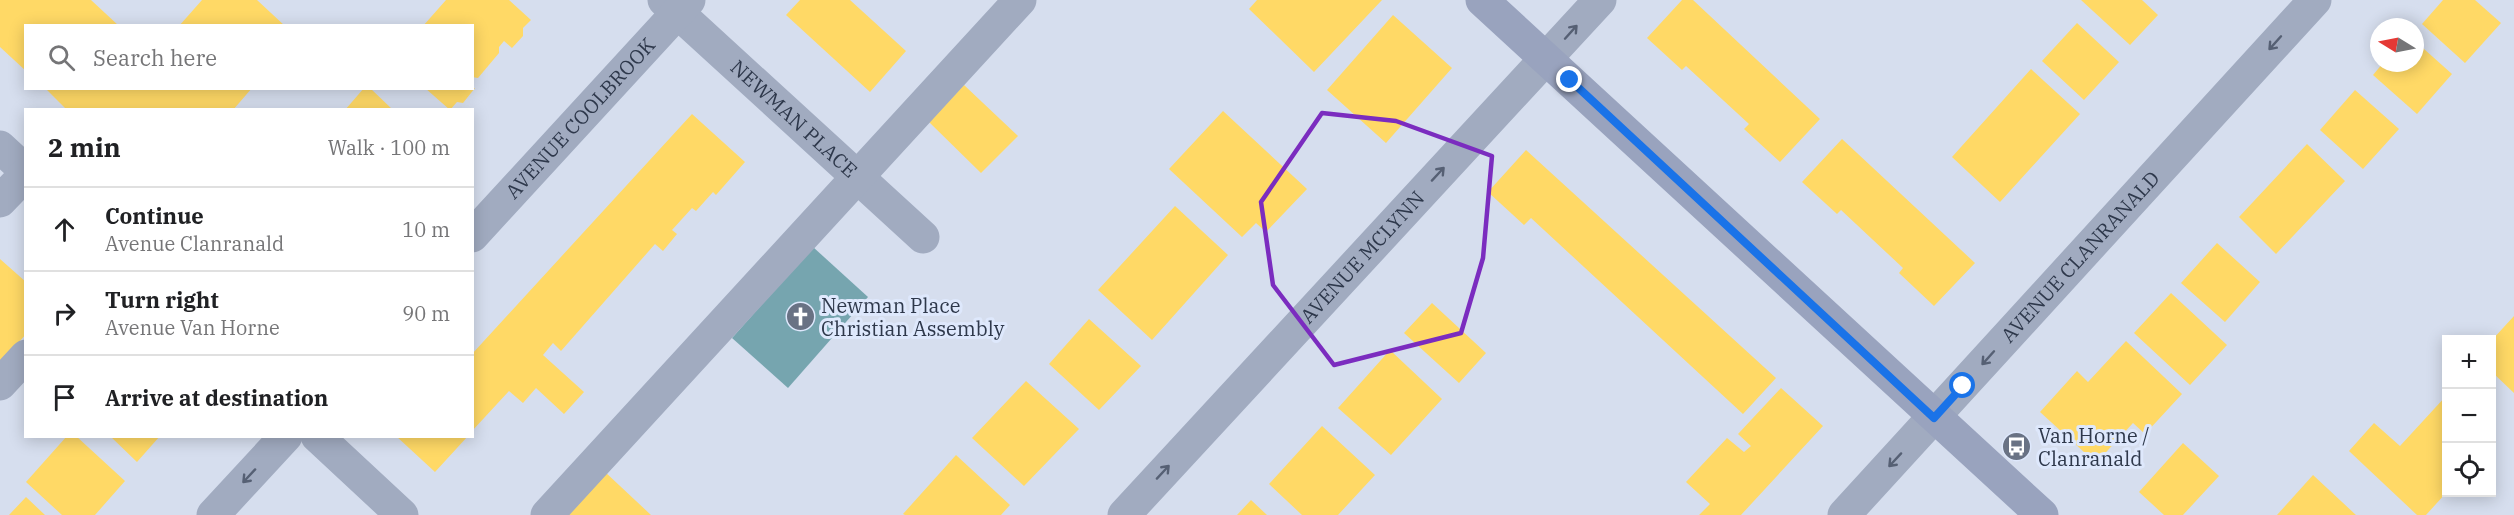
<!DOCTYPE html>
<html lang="en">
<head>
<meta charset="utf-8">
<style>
  body { margin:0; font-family:"IBM Plex Serif",serif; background:#f6f6f6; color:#202124 }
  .controls { position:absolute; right:18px; bottom:18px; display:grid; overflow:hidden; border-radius:0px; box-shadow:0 3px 15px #0003 }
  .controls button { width:54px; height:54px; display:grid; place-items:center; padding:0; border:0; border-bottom:2px solid #e0e0e0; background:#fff; color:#202124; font:30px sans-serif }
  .compass { position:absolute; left:2370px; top:18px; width:54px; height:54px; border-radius:50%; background:#fff; box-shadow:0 3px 15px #0003; rotate:280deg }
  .stop { position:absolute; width:18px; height:18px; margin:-14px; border:4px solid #1a73e8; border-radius:50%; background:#fff }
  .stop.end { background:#1a73e8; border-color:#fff; box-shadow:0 2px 6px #0008 }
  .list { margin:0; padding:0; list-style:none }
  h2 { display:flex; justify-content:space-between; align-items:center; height:78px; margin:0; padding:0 24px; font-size:26px }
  h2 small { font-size:20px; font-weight:400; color:#757577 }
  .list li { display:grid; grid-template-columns:39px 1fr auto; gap:18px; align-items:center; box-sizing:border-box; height:84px; padding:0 24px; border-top:2px solid #e0e0e0 }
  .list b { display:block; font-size:22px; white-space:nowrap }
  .list p { margin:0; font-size:20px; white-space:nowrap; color:#757577 }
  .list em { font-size:20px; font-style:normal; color:#757577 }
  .icon { flex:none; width:33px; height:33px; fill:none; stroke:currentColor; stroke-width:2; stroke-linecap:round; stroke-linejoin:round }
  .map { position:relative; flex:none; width:2514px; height:515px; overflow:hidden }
  .search { position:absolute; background:#fff; box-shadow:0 3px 15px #0003; left:24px; top:24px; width:450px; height:66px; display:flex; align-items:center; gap:15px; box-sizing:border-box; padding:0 21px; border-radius:0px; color:#757577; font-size:22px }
  .panel { position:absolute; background:#fff; box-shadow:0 3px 15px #0003; left:24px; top:108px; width:450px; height:330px; border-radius:0px }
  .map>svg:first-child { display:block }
  .homes { fill:#ffd966 }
  .public { fill:#76a5af }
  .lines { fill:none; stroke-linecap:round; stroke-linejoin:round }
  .minor { stroke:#a1abc0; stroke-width:33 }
  .major { stroke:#99a3be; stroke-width:33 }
  .oneway { stroke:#566074 }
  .route { stroke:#1a73e8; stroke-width:8 }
  .marked { fill:none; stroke:#7b2cbf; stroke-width:4.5; stroke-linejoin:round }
  .labels { text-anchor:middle; stroke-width:6; stroke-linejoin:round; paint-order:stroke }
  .street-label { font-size:20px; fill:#2e384b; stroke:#dee8fc }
  .poi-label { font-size:20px; fill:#2e384b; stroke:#dee8fc; text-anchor:start }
</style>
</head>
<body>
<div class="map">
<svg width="2514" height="515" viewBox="0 0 2514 515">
  <rect width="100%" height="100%" fill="#d6deee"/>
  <path class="homes" d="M0 0H91L119 26H26V71L0 47Z
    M202 0H257L285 26H179Z
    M446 0H509L531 20 523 28V36L512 48 504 41 499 47V53L478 78 472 77V26H423Z
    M800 0H850L906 51 870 92 786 15Z
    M1257 0H1382L1314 72 1249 9Z
    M1682 0H1693L1820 119 1780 162 1744 129 1749 124 1686 66 1682 70 1647 38Z
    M2081 0H2142L2158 15 2130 45Z
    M2443 0H2475L2501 23 2465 63 2422 24Z
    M1393 15 1452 68 1386 143 1327 90Z
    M2077 23 2119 62 2084 100 2042 61Z
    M2415 41 2452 74 2417 114 2373 75 2383 63H2415Z
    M2031 69 2080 114 2000 202 1952 157Z
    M964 85 1018 136 981 173 929 122Z
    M45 88H252L233 110H67Z
    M364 88H370L393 110H345Z
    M425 88H475L463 103 457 102 450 110Z
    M2355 90 2399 129 2363 169 2320 130Z
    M1223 111 1307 189 1266 232 1256 223 1242 237 1169 169Z
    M692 114 745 162 716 195 713 192 696 211 692 208 672 230 677 234 663 251 655 244 561 351 553 343 543 355 584 392 564 414 536 388 523 403 509 391 472 431V354Z
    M1842 139 1975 263 1934 306 1899 273 1903 268 1841 210 1837 214 1802 182Z
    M2307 144 2345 181 2276 254 2239 217Z
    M1526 150 1776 378 1743 414 1531 218 1524 225 1488 192Z
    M1175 206 1228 255 1152 340 1098 290Z
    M2217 243 2260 282 2225 322 2181 283Z
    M0 259 26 282V334L0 364Z
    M2171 293 2227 345 2190 385 2134 333Z
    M1432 303 1486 353 1459 383 1404 333Z
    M2514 316V393L2492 372V340Z
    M1089 319 1141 366 1099 410 1049 364Z
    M2126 341 2182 394 2145 434 2133 423 2096 463 2040 412 2077 371 2088 382Z
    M1390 350 1442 399 1391 455 1338 408Z
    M1026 381 1079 429 1024 486 972 438Z
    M1781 388 1823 426 1741 515H1699L1710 504 1686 482 1727 438 1744 452 1751 446 1738 434Z
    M2446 396V493L2426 515H2417L2349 451 2374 423 2400 446Z
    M1322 426 1375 475 1338 515H1302L1269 484Z
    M67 436H76L125 481 95 515H62L26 482Z
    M110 436H160L137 462Z
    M396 436H468L435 472Z
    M2183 443 2219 476 2183 515H2164L2139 492Z
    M956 455 1010 505 1001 515H905L903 514Z
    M604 471 651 515H563Z
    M2313 475 2356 515H2277Z
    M26 497 45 515H9Z
    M1251 500 1267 515H1237Z"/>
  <path class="public" d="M813 247 868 297 788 388 732 338Z"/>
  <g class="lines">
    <g class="minor">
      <path id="s1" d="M664 0 923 237"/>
      <path d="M0 147 26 171"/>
      <path d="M0 201 26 174"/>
      <path id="s2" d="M472 236 689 0"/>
      <path d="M0 384 26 356"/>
      <path d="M317 436 402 515"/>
      <path d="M213 515 286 436"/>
      <path d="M547 515 1020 0"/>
      <path id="s3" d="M1124 515 1600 0"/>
      <path id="s4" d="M1844 515 2315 0"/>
    </g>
    <path class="major" d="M1482 0 2042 515"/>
  </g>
  <defs><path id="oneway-shaft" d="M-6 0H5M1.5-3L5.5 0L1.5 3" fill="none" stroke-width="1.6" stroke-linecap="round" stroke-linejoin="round" transform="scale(1.5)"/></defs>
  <g class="oneway">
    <use href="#oneway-shaft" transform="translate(1571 32) rotate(-48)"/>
    <use href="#oneway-shaft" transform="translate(2275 43) rotate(132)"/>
    <use href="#oneway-shaft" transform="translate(1438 174) rotate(-47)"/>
    <use href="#oneway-shaft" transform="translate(1988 358) rotate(132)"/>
    <use href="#oneway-shaft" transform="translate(1895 460) rotate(133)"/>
    <use href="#oneway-shaft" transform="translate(1163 472) rotate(-47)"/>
    <use href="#oneway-shaft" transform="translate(249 476) rotate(133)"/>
  </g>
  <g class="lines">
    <path class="route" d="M1570 80 1934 418 1963 386"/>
  </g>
  <path class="marked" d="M1322 113 1396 121 1492 156 1483 258 1461 333 1334 365 1273 285 1261 202Z"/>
  <defs>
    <symbol id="church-disc" viewBox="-11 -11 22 22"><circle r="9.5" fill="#697284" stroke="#dee8fc"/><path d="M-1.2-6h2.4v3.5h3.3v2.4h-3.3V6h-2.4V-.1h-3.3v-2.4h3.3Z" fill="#fff"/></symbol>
    <symbol id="bus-disc" viewBox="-11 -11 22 22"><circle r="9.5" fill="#697284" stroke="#dee8fc"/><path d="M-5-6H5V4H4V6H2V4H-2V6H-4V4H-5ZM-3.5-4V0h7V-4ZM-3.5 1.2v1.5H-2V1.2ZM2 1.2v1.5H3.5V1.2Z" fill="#fff"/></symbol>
  </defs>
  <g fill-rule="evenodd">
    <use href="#church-disc" x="784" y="300" width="33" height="33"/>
    <use href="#bus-disc" x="2000" y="430" width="33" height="33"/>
  </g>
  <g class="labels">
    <g class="street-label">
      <text dy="7" stroke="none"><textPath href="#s2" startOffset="160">AVENUE COOLBROOK</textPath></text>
      <text dy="7" stroke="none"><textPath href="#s1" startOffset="176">NEWMAN PLACE</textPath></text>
      <text dy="7" stroke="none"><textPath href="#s3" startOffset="351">AVENUE MCLYNN</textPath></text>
      <text dy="7" stroke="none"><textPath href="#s4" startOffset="350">AVENUE CLANRANALD</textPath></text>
    </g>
    <g class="poi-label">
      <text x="821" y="313">Newman Place<tspan x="821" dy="23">Christian Assembly</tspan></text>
      <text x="2038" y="443">Van Horne /<tspan x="2038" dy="23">Clanranald</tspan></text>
    </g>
  </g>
</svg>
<div class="controls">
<button>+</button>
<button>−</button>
<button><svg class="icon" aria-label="locate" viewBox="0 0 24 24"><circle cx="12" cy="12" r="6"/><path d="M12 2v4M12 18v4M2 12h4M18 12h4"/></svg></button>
</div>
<svg class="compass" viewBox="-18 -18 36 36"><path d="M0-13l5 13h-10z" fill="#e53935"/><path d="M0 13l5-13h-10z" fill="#757577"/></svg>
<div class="stop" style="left:1963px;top:386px"></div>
<div class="stop end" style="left:1570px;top:80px"></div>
<div class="search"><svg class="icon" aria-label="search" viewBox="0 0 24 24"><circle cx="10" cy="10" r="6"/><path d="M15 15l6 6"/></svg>Search here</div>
<section class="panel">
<h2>2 min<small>Walk · 100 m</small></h2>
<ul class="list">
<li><svg class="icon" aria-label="ahead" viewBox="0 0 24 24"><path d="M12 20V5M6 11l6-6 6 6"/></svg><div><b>Continue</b><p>Avenue Clanranald</p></div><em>10 m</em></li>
<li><svg class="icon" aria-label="right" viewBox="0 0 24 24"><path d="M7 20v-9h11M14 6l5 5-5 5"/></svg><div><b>Turn right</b><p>Avenue Van Horne</p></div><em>90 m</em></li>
<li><svg class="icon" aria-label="arrive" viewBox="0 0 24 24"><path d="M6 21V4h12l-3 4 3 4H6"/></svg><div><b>Arrive at destination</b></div></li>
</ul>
</section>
</div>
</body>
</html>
